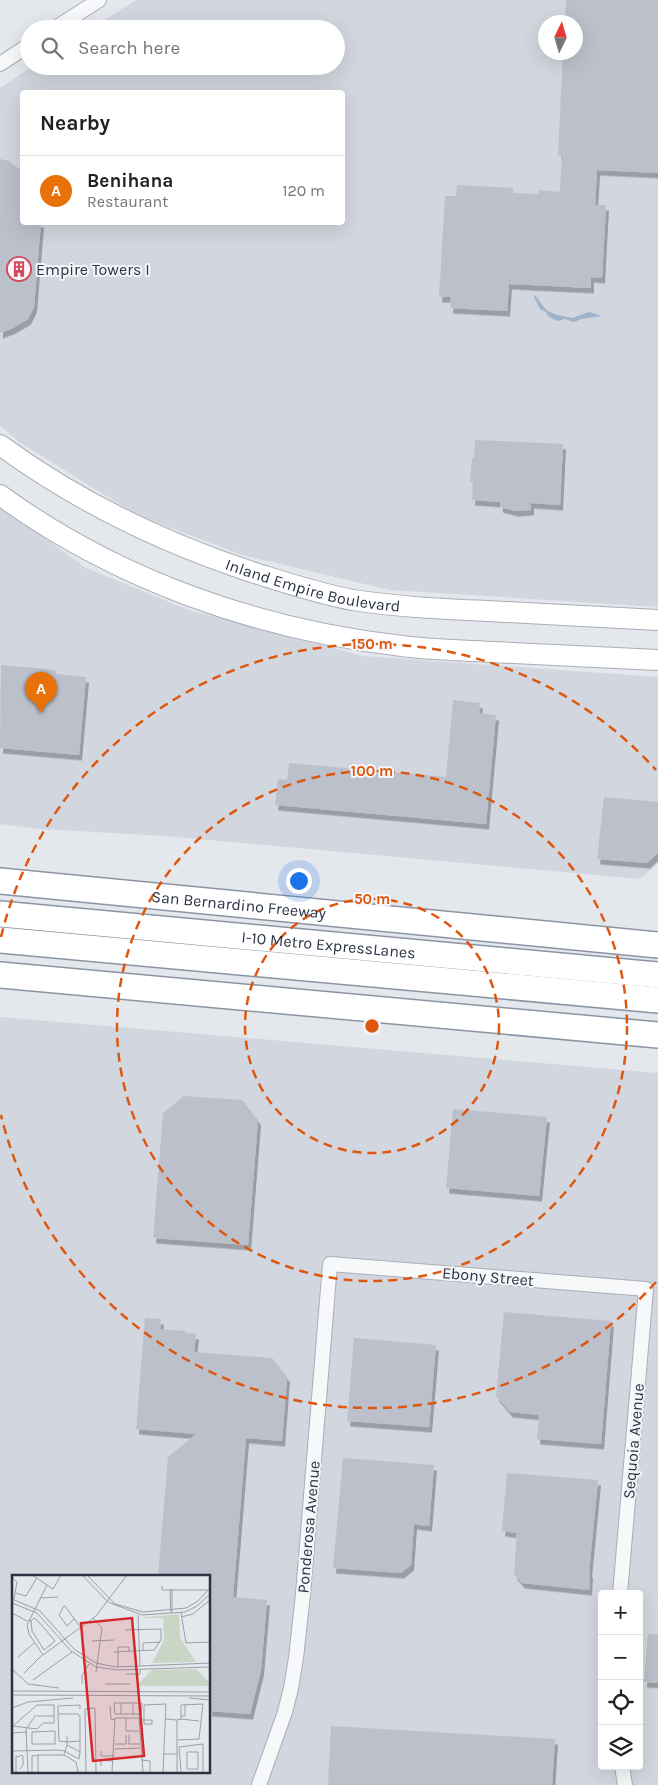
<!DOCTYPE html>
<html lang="en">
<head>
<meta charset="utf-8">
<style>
  body { margin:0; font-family:Karla,sans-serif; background:#f2f2f2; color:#222 }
  .controls { position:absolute; right:15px; bottom:15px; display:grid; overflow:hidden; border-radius:5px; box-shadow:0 5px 20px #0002 }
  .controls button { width:45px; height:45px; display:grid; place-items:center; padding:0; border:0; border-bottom:1px solid #e0e0e0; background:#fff; color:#222; font:25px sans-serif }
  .compass { position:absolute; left:538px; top:15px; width:45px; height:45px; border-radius:50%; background:#fff; box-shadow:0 5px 20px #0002; rotate:5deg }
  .you { position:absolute; left:298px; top:880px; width:18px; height:18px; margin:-12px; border:4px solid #fff; border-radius:50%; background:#1a73e8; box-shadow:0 0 0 8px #1a73e833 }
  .badge { display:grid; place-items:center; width:32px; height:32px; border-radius:50%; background:#1a73e8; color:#fff; font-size:16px; font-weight:700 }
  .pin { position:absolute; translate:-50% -41px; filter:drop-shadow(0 1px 2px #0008) }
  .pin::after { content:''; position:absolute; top:26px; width:18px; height:15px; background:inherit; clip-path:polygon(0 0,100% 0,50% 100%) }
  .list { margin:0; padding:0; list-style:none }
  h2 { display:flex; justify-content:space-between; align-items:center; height:65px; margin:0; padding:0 20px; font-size:21px }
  h2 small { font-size:16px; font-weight:400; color:#767676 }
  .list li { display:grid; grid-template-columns:32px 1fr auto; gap:15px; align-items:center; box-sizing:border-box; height:70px; padding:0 20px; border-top:1px solid #e0e0e0 }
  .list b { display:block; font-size:19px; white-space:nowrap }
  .list p { margin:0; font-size:16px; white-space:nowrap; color:#767676 }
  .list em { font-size:16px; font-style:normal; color:#767676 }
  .icon { flex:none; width:28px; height:28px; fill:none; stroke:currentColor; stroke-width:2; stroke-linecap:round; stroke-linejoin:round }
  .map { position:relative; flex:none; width:658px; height:1785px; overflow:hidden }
  .search { position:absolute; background:#fff; box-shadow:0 5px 20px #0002; left:20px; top:20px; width:325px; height:55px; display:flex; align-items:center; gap:12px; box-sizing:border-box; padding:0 18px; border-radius:28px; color:#767676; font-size:19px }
  .panel { position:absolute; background:#fff; box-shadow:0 5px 20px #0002; left:20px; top:90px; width:325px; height:135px; border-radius:5px }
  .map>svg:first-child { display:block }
  .built { fill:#d2d6de; fill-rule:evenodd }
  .water { fill:#9fb4cc }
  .building { fill:#bbc0ca; filter:url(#shadow) }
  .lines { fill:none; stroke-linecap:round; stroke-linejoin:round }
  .street-casing { stroke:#a9aeb7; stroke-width:16 }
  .secondary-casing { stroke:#a9aeb7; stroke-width:22 }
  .highway-casing { stroke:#8b94a3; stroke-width:28 }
  .street { stroke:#f7f8fa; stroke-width:14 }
  .secondary { stroke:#fff; stroke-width:20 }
  .highway { stroke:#fff; stroke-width:25 }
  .ring { fill:none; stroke:#df570f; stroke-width:2.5; stroke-dasharray:9 6 }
  .labels { text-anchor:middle; stroke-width:4; stroke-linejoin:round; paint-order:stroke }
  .poi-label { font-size:16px; fill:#2b3445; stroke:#f4f6f9; text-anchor:start }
  .street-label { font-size:16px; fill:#2b3445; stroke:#f4f6f9 }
  .inset-road { fill:none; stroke:#9a9fa9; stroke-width:1 }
  .view { fill:#d62828; fill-opacity:0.15; stroke:#d62828; stroke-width:2.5 }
  .inset-edge { fill:none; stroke:#2b3445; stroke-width:2.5 }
  .centre { fill:#df570f; stroke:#f4f6f9; stroke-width:2.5 }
  .ring-label { font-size:15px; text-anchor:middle; font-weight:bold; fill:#df570f; stroke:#f4f6f9; stroke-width:4; stroke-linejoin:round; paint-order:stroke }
</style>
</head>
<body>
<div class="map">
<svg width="658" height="1785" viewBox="0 0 658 1785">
  <defs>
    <filter id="shadow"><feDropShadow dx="3" dy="5.5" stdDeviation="0" flood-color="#0004"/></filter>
  </defs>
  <rect width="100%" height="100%" fill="#e4e7ec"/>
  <path class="built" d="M136 0H658V607L390 590 242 555 137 515 22 444 0 426V88L33 66H336V29H91ZM546 22H576V52H546ZM22 92H342V222H22Z
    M0 505 86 568 189 610 363 656 658 677V863L640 879 165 836 40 829 0 824Z
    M0 1017 658 1073V1785H0ZM14 1576H209V1771H14ZM602 1594H639V1766H602Z"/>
  <path class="water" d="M535 295 546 310 557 315 572 318 589 312 602 316 581 319 574 322 565 319 557 321 548 316 546 312 540 309 534 297Z"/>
  <path class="building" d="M566 0H658V173L597 170 595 205H606L602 278 591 277V288L509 284 507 311 450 308 451 297H439L445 196H456L457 185 513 188V193L539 194V190L560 192 562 156 558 155 563 52H576V22H565Z
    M0 159 9 161 22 171V222H41L34 307 28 319 13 328 0 333Z
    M475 440 563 444 560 505 531 503V510L515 511 500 507V502L472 500 473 482H470L472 458H474Z
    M1 665 56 670V674L86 677 79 755 0 748Z
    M453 700 480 703 479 713 496 715 486 824 275 805 278 779 287 780 289 763 446 777Z
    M604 797 658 802V853L647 863 597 859Z
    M184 1096 242 1100 258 1120 248 1245 153 1238 163 1113Z
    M453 1109 547 1117 539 1196 446 1188Z
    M504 1312 611 1321 601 1444 537 1439 539 1415 510 1412 496 1396Z
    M145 1318 161 1319 160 1329 185 1331V1333L196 1334 194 1352 272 1358 287 1377 282 1441 246 1438 233 1597 267 1600 261 1670 250 1714 209 1711V1576H158L168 1457 196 1434 136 1429Z
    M354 1338 436 1345 429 1427 347 1421Z
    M343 1458 434 1465 429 1526 414 1524 411 1565 401 1573 333 1568Z
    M507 1473 598 1480 589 1572H590L589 1590 522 1583 514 1574 517 1533 502 1531Z
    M648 1634H658V1683L644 1682Z
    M331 1726 555 1739 552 1785H328Z"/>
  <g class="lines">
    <defs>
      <path id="street" d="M54 29 99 0
        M0 64 29 45
        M622 1766 625 1785
        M259 1785 285 1712 291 1688 296 1658 303 1594 330 1264 646 1289 620 1594"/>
      <g id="secondary">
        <path id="s1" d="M0 445C78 502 163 543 255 573 287 583 320 594 353 600 398 607 443 609 488 611 545 614 601 617 658 620"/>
        <path d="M0 495C117 580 259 630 402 646 432 650 462 650 492 652 547 655 603 657 658 660"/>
      </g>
      <g id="highway">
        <path id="s2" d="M0 881 658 945"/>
        <path id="s3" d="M0 914 658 975"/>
        <path d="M0 940 658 1000"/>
        <path d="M0 975 658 1035"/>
      </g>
    </defs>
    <use href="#street" class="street-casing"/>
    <use href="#secondary" class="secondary-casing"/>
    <use href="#highway" class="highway-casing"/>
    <use href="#street" class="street"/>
    <use href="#secondary" class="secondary"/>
    <use href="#highway" class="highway"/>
  </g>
  <g class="ring">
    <circle cx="372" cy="1026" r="127"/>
    <circle cx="372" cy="1026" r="255"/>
    <path d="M656 1282A382 382 0 0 1 1 1115M1 937A382 382 0 0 1 656 770"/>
  </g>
  <defs>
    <symbol id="building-ring" viewBox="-11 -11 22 22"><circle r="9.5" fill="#f4f6f9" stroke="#d1495b" stroke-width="1.5"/><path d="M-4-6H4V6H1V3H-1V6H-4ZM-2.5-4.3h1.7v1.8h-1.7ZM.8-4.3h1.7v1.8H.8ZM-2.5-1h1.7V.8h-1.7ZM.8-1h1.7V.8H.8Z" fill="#d1495b"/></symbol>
  </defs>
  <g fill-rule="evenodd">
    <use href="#building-ring" x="5" y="255" width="28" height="28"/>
  </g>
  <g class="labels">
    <g class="poi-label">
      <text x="36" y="275">Empire Towers I</text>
    </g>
    <g class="street-label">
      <text dy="6" stroke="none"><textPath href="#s1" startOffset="346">Inland Empire Boulevard</textPath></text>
      <text dy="6" stroke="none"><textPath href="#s2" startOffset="240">San Bernardino Freeway</textPath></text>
      <text dy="6" stroke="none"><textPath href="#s3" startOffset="330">I-10 Metro ExpressLanes</textPath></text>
      <text transform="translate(488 1276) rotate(5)" y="6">Ebony Street</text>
      <text transform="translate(633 1441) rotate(-85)" y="6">Sequoia Avenue</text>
      <text transform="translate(308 1527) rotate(-85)" y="6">Ponderosa Avenue</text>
    </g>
  </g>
  <g transform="translate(12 1575)">
    <rect width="198" height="198" fill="#e4e7ec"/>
    <path d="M167 39 168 63 184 87 140 88 152 65 151 43H128ZM184 94 197 107V111H124L140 95Z" fill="#c9d6c5"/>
    <path class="inset-road" d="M20 0 41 14 49 0M70 0 96 27 130 40 173 37 185 31 198 19M75 0 103 29 131 37 174 33 186 26 198 13M0 2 5 7 2 24M35 10 15 50 17 59 31 80 84 41 115 0M150 11V15H196M158 14 159 38M160 14V38M4 18 14 21 24 4M28 23 46 22M0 24 28 36 62 74 84 88 104 92 198 88M0 28 25 38 59 76 84 92 106 95 198 92M0 38 15 46M169 38 174 68 198 67M126 40 128 91M169 42 181 39 198 25M81 43 90 53 84 97M62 44 55 51 47 40 52 31H53L69 53M16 45 19 46 20 56 32 75 43 66 27 47 22 43 19 46M80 66 102 65M131 75V68L148 67M102 77 142 75 149 65V54L113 55M6 82 22 68M106 92V72H117V76M0 94 16 109 47 113M12 98 30 80M114 99H128V94M21 105 60 77M70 109V100L77 89M93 109H118M0 116 198 117M0 120 198 121M177 123 198 125M109 128H102L103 139H129L130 128H121M25 130H42V148H31L25 154 1 151ZM98 131 99 144 103 145M0 133 16 127 61 123M46 138V131L68 130V134M198 138V174M109 139V128H121V140M25 141H42M169 141H173V130M114 143V156H127M154 144 165 145V197M169 144 187 146M127 145H132V130L154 129 151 197M132 145H140V149H132ZM43 156V169H20V157ZM0 158 15 157M117 160V169H128M55 161V167L68 166M165 165 187 164 191 129 169 130V144L165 145M103 169H114V160M55 170V167L47 166 46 139H66L68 142V177M103 174 128 173M0 176 45 175 53 176 54 177 67 184 68 177 55 170 53 176 52 180H26V197M89 176V181H102M175 177H186V194H175ZM0 179 1 197M151 179H166M8 180 11 181V190L8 194M52 180 64 187 66 197M130 185 138 186V197M89 191V185L100 186M4 197V181L8 182M16 197 14 154 24 140M20 197V181L26 180M74 197 73 134 83 133 84 197M100 197 103 143H127L131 197M169 197 167 172 191 169V197"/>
    <path class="view" d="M120 43 132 181 81 186 69 48Z"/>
    <rect width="198" height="198" class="inset-edge"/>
  </g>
  <circle cx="372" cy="1026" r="8" class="centre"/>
  <g class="ring-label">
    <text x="372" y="649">150 m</text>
    <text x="372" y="776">100 m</text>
    <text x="372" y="904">50 m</text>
  </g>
</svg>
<div class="controls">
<button>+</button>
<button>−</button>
<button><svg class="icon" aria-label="locate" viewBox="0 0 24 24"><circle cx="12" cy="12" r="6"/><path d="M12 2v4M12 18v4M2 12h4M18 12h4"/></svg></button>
<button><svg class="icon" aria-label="layers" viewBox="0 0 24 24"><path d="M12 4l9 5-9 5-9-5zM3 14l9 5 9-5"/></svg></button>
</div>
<svg class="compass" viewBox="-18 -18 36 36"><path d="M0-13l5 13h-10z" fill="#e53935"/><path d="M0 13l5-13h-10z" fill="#767676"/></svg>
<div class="you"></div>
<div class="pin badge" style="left:41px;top:713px;background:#e8710a">A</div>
<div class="search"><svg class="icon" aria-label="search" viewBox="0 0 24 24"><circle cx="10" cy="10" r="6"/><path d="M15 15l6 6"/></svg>Search here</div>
<section class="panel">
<h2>Nearby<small></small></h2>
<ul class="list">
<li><span class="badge" style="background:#e8710a">A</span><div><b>Benihana</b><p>Restaurant</p></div><em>120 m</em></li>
</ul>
</section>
</div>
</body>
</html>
